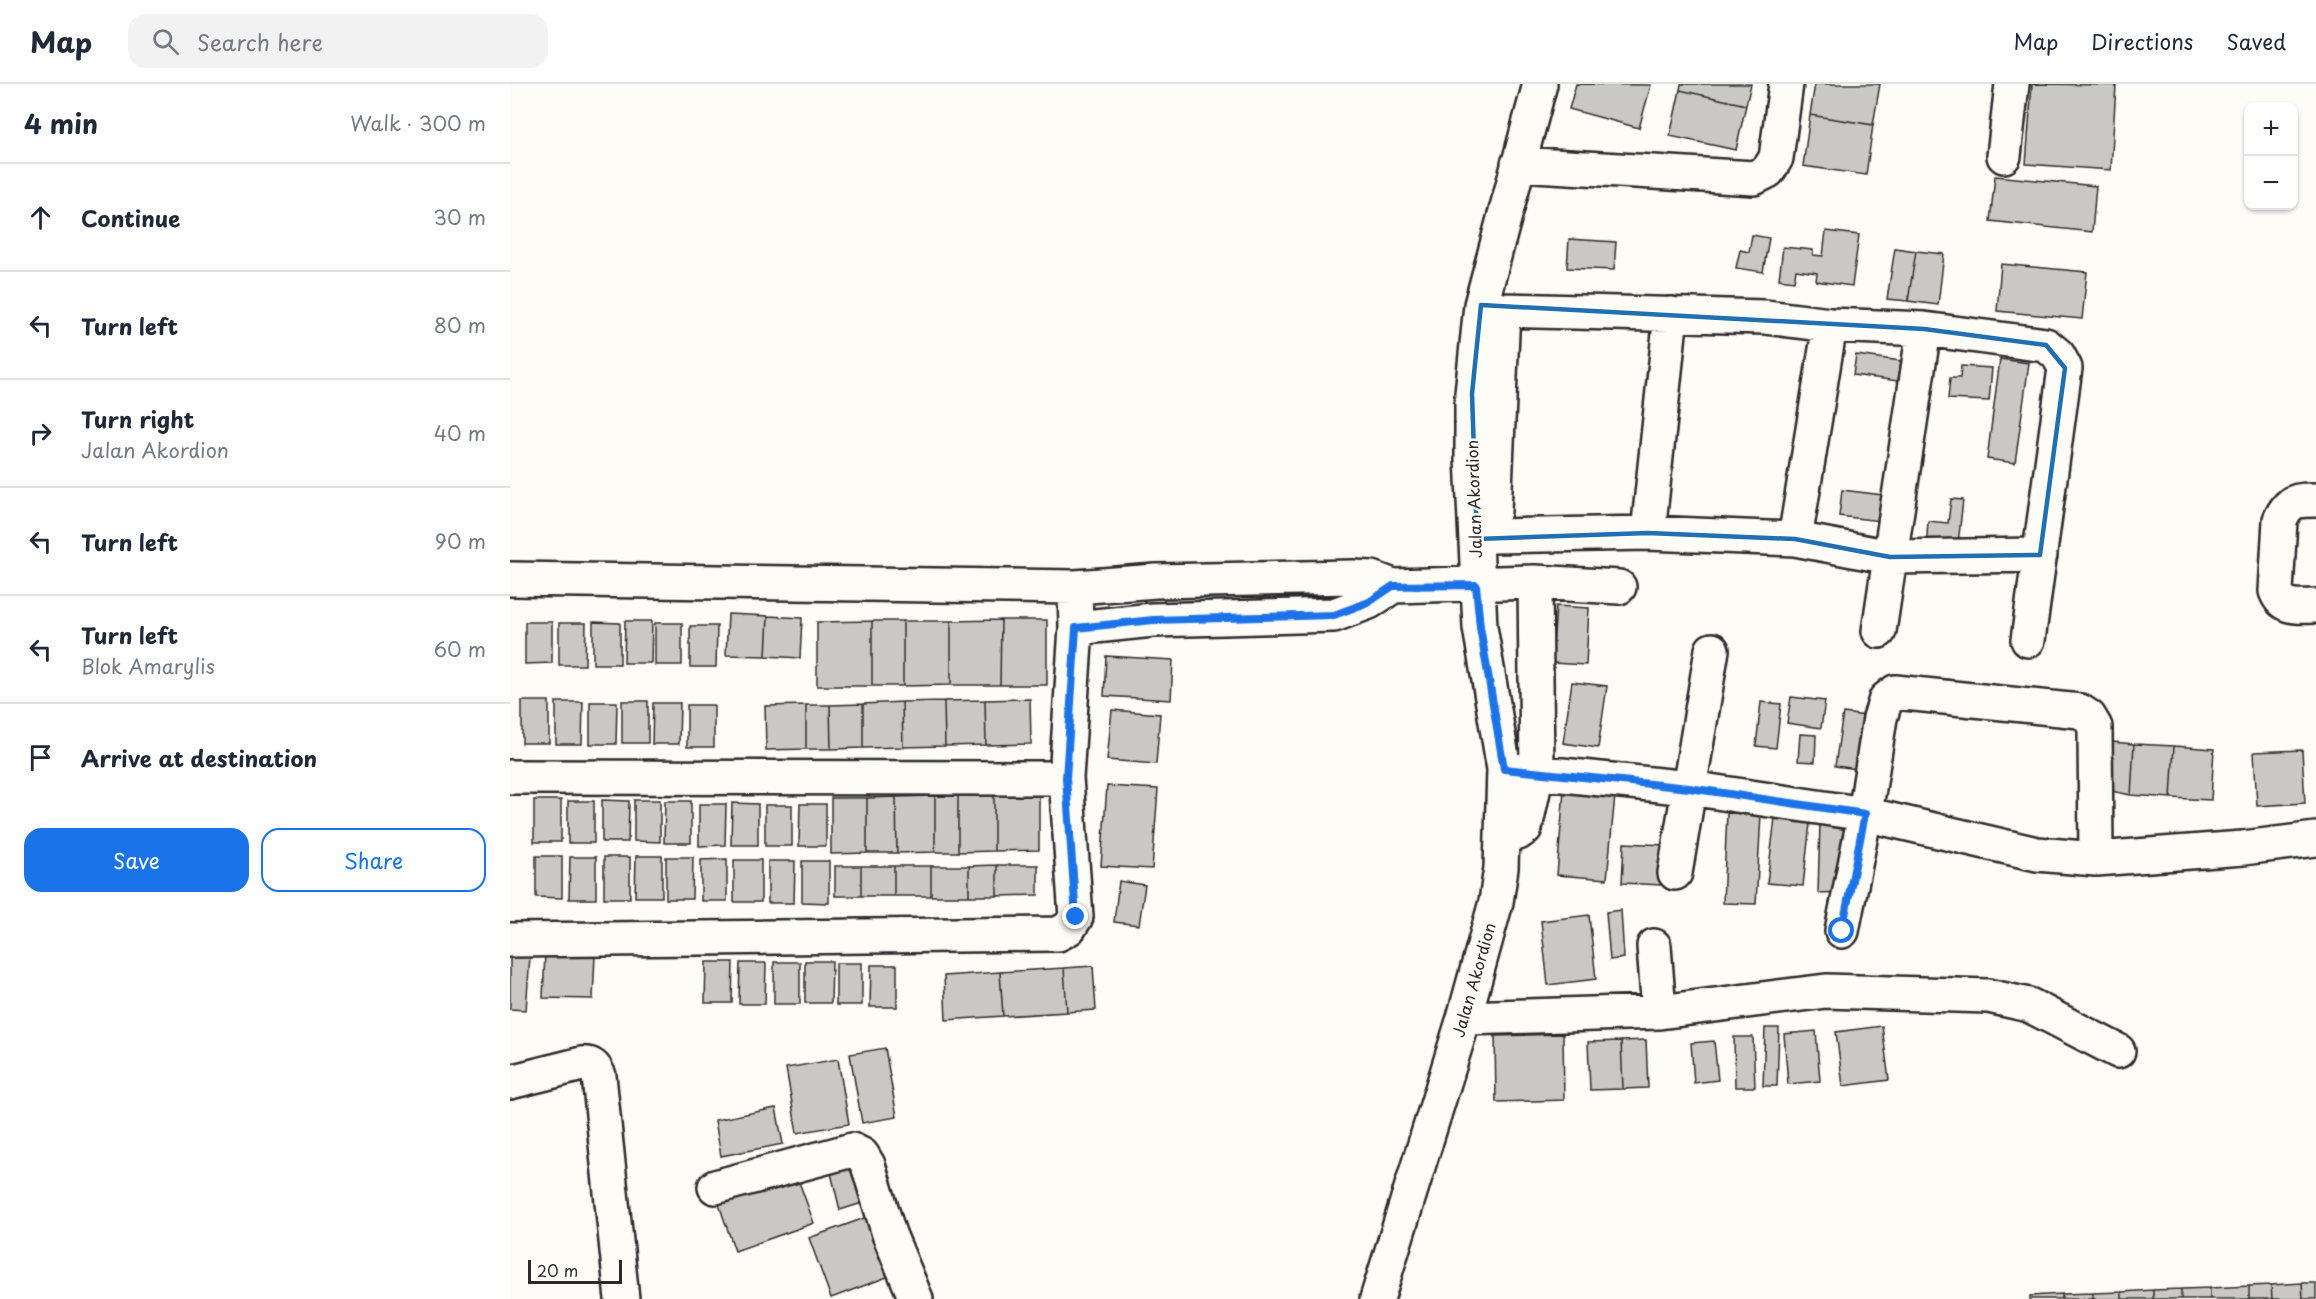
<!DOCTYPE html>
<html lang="en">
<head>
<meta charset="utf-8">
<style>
  body { margin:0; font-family:"Playpen Sans",sans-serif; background:#f2f2f3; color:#1f2937 }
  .controls { position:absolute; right:18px; top:18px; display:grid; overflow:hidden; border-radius:12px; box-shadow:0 2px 4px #0004 }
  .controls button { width:54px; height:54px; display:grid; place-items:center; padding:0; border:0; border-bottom:2px solid #e0e1e3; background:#fff; color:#1f2937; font:30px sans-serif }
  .scale { position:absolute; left:18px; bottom:15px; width:94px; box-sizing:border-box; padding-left:6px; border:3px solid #2b2b2b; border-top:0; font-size:16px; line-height:21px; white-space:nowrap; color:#2b2b2b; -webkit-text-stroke:4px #fdfcf7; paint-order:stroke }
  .stop { position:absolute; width:18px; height:18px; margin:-14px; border:4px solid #1a73e8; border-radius:50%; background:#fff }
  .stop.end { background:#1a73e8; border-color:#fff; box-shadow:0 2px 6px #0008 }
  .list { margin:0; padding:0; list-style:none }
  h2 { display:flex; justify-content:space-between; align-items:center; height:78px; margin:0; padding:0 24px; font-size:26px }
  h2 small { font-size:20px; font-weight:400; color:#747a83 }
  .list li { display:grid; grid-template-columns:39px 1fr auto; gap:18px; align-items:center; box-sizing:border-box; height:108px; padding:0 24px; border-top:2px solid #e0e1e3 }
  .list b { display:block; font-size:22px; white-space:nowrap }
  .list p { margin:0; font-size:20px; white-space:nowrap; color:#747a83 }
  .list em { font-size:20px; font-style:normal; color:#747a83 }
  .actions { display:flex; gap:12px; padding:18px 24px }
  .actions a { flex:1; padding:14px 0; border:2px solid #1a73e8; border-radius:18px; text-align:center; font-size:21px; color:#1a73e8 }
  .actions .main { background:#1a73e8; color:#fff }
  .icon { flex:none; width:33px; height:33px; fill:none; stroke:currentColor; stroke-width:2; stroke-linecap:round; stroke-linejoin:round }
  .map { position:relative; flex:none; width:1806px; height:1215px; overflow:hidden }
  header { display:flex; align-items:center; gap:36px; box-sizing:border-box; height:84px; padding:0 30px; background:#fff; border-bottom:2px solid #e0e1e3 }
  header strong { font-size:28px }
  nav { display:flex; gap:33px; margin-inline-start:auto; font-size:21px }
  .search { width:420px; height:54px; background:#f2f2f3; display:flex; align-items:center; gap:15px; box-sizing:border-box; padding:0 21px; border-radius:18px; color:#747a83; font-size:22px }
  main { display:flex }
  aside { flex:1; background:#fff }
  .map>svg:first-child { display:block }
  .building { fill:#c9c8c4; stroke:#2b2b2b; stroke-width:1.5 }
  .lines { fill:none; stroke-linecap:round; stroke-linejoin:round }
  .minor-casing { stroke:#2b2b2b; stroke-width:38 }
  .minor { stroke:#fdfcf7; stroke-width:33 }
  .route { stroke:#1a73e8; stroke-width:8 }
  .marked { fill:none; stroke:#1f6fb2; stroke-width:4.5; stroke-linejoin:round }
  .labels { text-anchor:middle; stroke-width:5; stroke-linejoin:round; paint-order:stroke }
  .street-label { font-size:16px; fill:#2b2b2b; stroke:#fdfcf7 }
</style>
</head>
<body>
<header>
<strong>Map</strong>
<div class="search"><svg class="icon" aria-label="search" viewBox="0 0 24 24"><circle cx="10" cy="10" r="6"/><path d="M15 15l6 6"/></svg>Search here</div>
<nav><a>Map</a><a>Directions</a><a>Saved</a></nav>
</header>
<main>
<aside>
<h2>4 min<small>Walk · 300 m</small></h2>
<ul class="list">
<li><svg class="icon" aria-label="ahead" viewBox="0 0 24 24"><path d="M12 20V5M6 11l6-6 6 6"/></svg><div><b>Continue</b></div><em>30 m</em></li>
<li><svg class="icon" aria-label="left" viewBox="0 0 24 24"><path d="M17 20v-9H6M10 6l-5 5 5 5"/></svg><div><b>Turn left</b></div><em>80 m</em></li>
<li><svg class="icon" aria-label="right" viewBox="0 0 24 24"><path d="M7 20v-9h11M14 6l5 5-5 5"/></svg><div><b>Turn right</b><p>Jalan Akordion</p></div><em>40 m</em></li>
<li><svg class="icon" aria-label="left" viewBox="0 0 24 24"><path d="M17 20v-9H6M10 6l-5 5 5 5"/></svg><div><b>Turn left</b></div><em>90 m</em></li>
<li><svg class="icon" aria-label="left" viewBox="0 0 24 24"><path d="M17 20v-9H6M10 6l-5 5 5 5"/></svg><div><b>Turn left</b><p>Blok Amarylis</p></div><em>60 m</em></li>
<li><svg class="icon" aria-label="arrive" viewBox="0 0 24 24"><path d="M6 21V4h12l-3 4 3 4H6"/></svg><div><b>Arrive at destination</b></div></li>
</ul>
<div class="actions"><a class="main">Save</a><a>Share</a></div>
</aside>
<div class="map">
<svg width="1806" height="1215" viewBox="0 0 1806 1215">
  <rect width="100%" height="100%" fill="#fdfcf7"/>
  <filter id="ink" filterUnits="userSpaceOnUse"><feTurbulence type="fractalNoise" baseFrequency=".0167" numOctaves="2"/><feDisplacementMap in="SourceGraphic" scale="12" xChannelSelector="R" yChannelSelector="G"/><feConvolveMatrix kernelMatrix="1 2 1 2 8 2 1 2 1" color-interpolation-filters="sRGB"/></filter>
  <g filter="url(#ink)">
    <path class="building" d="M1066 0 1141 1 1129 44 1059 25Z
      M1171 0H1241L1236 21 1170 6Z
      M1305 0H1370L1363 41 1300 31Z
      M1522 0 1606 1 1601 86 1516 80Z
      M1170 6 1236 21 1226 66 1160 52Z
      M1300 31 1363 41 1356 91 1293 82Z
      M1485 92 1586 102 1582 148 1480 137Z
      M1316 147 1349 151 1342 202 1306 197 1307 189 1286 186 1284 197 1269 195 1273 163 1303 166V171L1313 172Z
      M1242 151 1259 154 1253 188 1226 184 1230 166 1239 168Z
      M1059 155 1106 158 1104 186 1057 184Z
      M1385 164 1406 167 1398 217 1377 215Z
      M1406 167 1434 170 1428 221 1398 217Z
      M1491 180 1577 188 1572 235 1487 227Z
      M1346 271 1391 277 1388 297 1343 291Z
      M1490 275 1519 279 1505 379 1477 375Z
      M1451 282 1482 284 1479 317 1438 315 1440 294H1450Z
      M1332 406 1373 411 1370 437 1329 432Z
      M1441 415 1453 416 1447 469 1416 466 1418 437 1438 439Z
      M1046 522 1079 524 1076 581 1042 579Z
      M218 530 258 532 256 572 216 571Z
      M258 532 292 534 290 574 256 572Z
      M491 536 490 601H441V537Z
      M491 536H537V601H490Z
      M115 537H142L141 579H114Z
      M362 537V602H307V538Z
      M362 537H393V602H362Z
      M393 537H441V601L393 602Z
      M15 538H42V579L15 580Z
      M83 538 110 539V580H83Z
      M49 539H76L75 581H49Z
      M145 539H172V581H145Z
      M180 542H207L206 583H180Z
      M596 572 663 576 661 616 594 612Z
      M1062 598 1097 602 1088 664 1053 659Z
      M1281 613 1315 617 1311 644 1277 639Z
      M520 615 521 660 476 661 475 616Z
      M475 616 476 661 435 662 434 617Z
      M12 617H39V659H12Z
      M112 617H138V659H112Z
      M434 617 435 662 393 663 392 618Z
      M46 618H73L72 660H46Z
      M80 618H107L106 660H80Z
      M392 618 393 663 353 664V620Z
      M1251 618 1271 620 1266 664 1246 662Z
      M143 619H170L169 660H142Z
      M353 620V664L321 665 320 621Z
      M177 621H204V663H177Z
      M296 621V665L256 666 255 622Z
      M296 621H320L321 665H296Z
      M602 626 650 630 646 680 597 676Z
      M1333 629 1364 633 1356 686 1325 682Z
      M1290 650 1306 651 1305 678 1288 677Z
      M1591 657 1624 660 1621 711 1591 705Z
      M1624 660 1664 662 1661 714 1621 711Z
      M1664 662 1704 665 1701 716 1661 714Z
      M1792 666 1795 719 1747 722 1744 668Z
      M597 702 648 705 642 785 591 782Z
      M1054 706 1105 711 1097 795 1047 791Z
      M484 711V767L448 768V712Z
      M484 711H529V766L484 767Z
      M425 712V768L387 769 386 713Z
      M425 712H448V768H425Z
      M386 713 387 769H357V714Z
      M321 714H357V769L321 770Z
      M24 716H51V758H24Z
      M92 716 119 717 118 758H92Z
      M124 716H150V758L124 757Z
      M58 717H84V759H58Z
      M155 717H181V759H154Z
      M222 719 248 720V761H221Z
      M189 720H216L215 761 189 762Z
      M290 720H316V762H289Z
      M255 721H282V762H255Z
      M1266 726 1301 730 1293 802 1257 799Z
      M1217 729 1251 730 1246 820 1213 819Z
      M1310 739H1345L1335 808 1308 809Z
      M1114 759 1155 761 1152 801 1112 799Z
      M26 772H52V814L26 813Z
      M126 772H152V813H125Z
      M60 773H86V815H59Z
      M94 773H120V814H94Z
      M156 773H183L182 815H156Z
      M217 775V817H191V776Z
      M224 776H251V818H224Z
      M258 777H285L284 819H258Z
      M292 777H319V819L292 818Z
      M487 781H528V811L487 812Z
      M487 781V812H459V782Z
      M325 782H351V812H325Z
      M351 782H384V812H351Z
      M384 782H421V812H384Z
      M421 782H459V812H421Z
      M609 797 635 801 629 841 604 838Z
      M1111 826 1114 874 1100 876 1096 828Z
      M1079 831 1086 895 1038 901 1031 837Z
      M0 858 21 859 16 926 0 925Z
      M35 869 85 871 83 915 33 914Z
      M295 877H322L321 919H295Z
      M196 878H223L222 919H195Z
      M264 878H290V920H264Z
      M230 879H256L255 920H229Z
      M326 879H352V921H326Z
      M361 881H387V923H360Z
      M583 882 586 926 557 928 554 884Z
      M554 884 557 928 493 932 490 888Z
      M490 888 493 932 436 936 434 892Z
      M1372 942 1379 996 1333 1002 1326 948Z
      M1255 944H1269L1267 1002H1253Z
      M1306 947 1310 997 1278 1000 1274 950Z
      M1053 950 1054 1016 986 1018 985 952Z
      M1224 953H1243L1245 1003H1225Z
      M1136 956 1138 1004 1113 1005 1111 957Z
      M1111 957 1113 1005 1080 1006 1078 958Z
      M1204 957 1208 996 1184 999 1181 959Z
      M375 964 387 1033 352 1039 340 970Z
      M328 975 339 1040 287 1049 276 984Z
      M266 1024 273 1060 211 1072 205 1036Z
      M353 1078 365 1115 330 1126 320 1085Z
      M284 1084 304 1139 225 1167 206 1112Z
      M363 1131 385 1190 321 1214 299 1154Z
      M1792 1199 1793 1215H1762L1761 1201Z
      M1792 1199H1806V1215H1793Z
      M1761 1201 1762 1215H1739V1202Z
      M1739 1202V1215H1700V1204Z
      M1700 1204V1215H1671V1205Z
      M1671 1205V1215H1643V1206Z
      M1643 1206V1215H1612V1208Z
      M1612 1208V1215H1583V1209Z
      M1583 1209V1215H1552V1210Z
      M1552 1210V1215H1520V1212Z"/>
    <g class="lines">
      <defs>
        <path id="minor" d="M1494 72 1502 0
          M1008 80 1244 94 1258 87 1266 74 1276 0
          M971 221 993 226 1255 233 1320 241 1414 245 1536 261 1548 271 1555 284 1518 556
          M1806 416C1786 416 1779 416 1770 436L1766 507C1773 526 1789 522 1806 522
          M984 427 993 226
          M1138 449 1161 230
          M967 455 982 452 1138 449 1285 455 1380 473 1530 471
          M1285 455 1320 241
          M0 495 565 503 646 497 843 493 862 494 883 502 1025 498 1109 503
          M566 544 643 536 824 531 859 518 883 502
          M1369 547 1414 245
          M994 685 1179 704 1355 730 1527 770 1586 775 1733 764 1806 755
          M0 693 556 694
          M994 752 1008 749 1015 744 1027 689 1025 498
          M1165 789 1202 566
          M1332 847 1355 730 1370 634 1376 615 1385 608 1570 627 1579 633 1585 643 1586 775
          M0 856 548 850 559 844 566 833 556 694 566 544 565 503
          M1144 862 1149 928
          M954 934 1149 928 1316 907 1478 912 1519 921 1608 967
          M0 998 72 980C82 979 85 983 89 992L112 1215
          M205 1103 342 1066 352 1071 358 1081 379 1150 406 1215
          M867 1215 954 934 986 818 991 784 994 685 970 543 962 373V310L971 221 1030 0"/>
      </defs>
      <use href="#minor" class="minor-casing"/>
      <use href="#minor" class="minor"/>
    </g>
  </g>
  <g class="lines" filter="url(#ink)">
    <path class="route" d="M566 833 556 694 566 544 643 536 824 531 859 518 883 502 966 501 970 543 994 685 1179 704 1355 730 1332 847"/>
  </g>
  <path class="marked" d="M971 221 1414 245 1536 261 1555 284 1530 471 1380 473 1285 455 1138 449 967 455 962 310Z"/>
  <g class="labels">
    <g class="street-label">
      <text transform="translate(964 415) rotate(-92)" y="6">Jalan Akordion</text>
      <text transform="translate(964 896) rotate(-74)" y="6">Jalan Akordion</text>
    </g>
  </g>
</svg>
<div class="controls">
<button>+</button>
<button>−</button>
</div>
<div class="scale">20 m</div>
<div class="stop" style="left:1332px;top:847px"></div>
<div class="stop end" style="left:566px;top:833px"></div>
</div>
</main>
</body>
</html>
